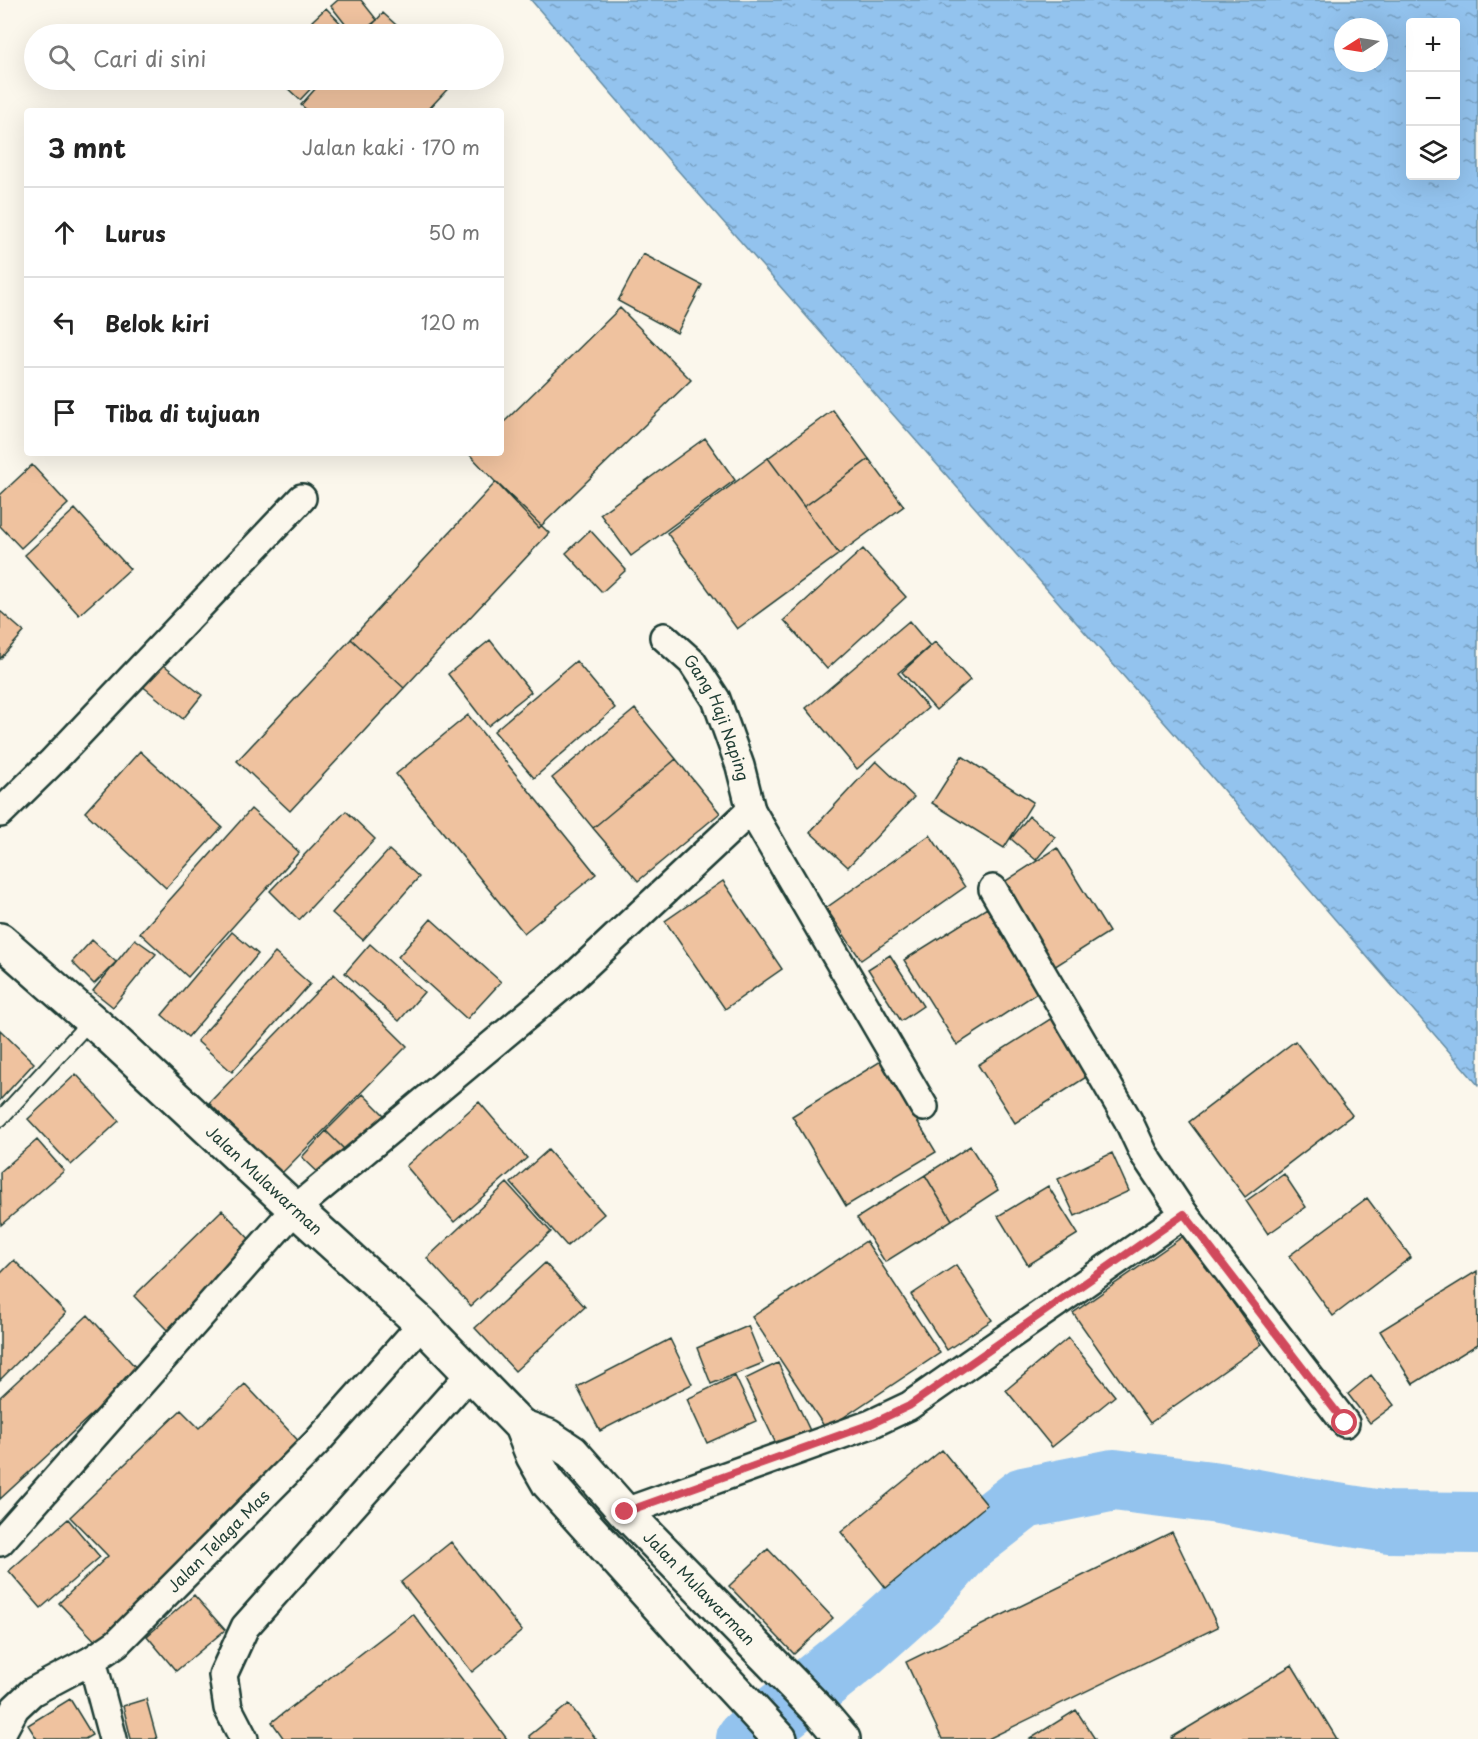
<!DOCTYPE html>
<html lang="id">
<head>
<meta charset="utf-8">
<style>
  body { margin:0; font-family:"Playpen Sans",sans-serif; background:#f6f6f6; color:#222 }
  .controls { position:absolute; right:18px; top:18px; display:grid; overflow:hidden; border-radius:6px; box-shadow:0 6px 24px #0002 }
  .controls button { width:54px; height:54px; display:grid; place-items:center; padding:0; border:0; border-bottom:2px solid #e0e0e0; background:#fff; color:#222; font:30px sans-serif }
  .compass { position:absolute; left:1334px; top:18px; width:54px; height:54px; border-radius:50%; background:#fff; box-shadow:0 6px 24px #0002; rotate:258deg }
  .stop { position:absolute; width:18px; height:18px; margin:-14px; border:4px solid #d1495b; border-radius:50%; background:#fff }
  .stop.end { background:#d1495b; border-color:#fff; box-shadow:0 2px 6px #0008 }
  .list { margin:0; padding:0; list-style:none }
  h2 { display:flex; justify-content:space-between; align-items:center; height:78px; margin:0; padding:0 24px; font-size:26px }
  h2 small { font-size:20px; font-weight:400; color:#767676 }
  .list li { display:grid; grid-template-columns:39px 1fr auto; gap:18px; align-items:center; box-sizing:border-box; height:90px; padding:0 24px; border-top:2px solid #e0e0e0 }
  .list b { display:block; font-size:22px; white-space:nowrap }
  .list em { font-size:20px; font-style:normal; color:#767676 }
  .icon { flex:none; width:33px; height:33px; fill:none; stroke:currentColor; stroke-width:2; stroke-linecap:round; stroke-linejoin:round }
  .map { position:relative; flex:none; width:1478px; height:1739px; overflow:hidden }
  .search { position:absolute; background:#fff; box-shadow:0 6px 24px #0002; left:24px; top:24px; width:480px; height:66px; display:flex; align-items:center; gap:15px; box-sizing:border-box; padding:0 21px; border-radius:33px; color:#767676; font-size:22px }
  .panel { position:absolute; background:#fff; box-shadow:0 6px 24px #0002; left:24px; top:108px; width:480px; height:348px; border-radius:6px }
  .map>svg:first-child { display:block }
  .water { fill:url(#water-ripples); stroke:#658da4; stroke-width:1.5; fill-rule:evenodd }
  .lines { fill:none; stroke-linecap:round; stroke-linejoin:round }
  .river { stroke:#93c3ee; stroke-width:62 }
  .building { fill:#efc29f; stroke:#1f3d34; stroke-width:1.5 }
  .lane-casing { stroke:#1f3d34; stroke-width:18 }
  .street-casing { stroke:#1f3d34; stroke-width:32 }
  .highway-casing { stroke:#1f3d34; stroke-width:38 }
  .lane { stroke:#fbf7ec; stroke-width:14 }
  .street { stroke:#fbf7ec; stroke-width:27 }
  .highway { stroke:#fbf7ec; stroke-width:33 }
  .route { stroke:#d1495b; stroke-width:8 }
  .labels { text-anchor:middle; stroke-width:5; stroke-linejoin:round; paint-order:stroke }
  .street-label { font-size:16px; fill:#1f3d34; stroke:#fbf7ec }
</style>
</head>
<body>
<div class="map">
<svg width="1478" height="1739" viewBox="0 0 1478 1739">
  <defs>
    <pattern id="water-ripples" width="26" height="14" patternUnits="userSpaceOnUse" patternTransform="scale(1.5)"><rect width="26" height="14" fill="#93c3ee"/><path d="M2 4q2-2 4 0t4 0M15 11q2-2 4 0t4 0" fill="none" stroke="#77a0c2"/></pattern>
  </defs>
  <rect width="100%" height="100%" fill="#fbf7ec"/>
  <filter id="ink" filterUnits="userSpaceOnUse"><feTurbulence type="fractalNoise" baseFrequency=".0167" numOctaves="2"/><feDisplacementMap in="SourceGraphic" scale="12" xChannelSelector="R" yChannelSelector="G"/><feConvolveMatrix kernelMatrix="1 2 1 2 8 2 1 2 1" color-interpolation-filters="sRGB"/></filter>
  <g filter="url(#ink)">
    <path class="water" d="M531 0H1478V1085L1193 755 667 158ZM1410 22H1456V176H1410ZM1343 27H1379V63H1343Z"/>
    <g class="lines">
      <path class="river" d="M747 1739 860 1649 919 1596 966 1543 1024 1498 1114 1480 1219 1493 1294 1507 1388 1522 1478 1523"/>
    </g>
    <path class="building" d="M338 0H361L377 20 359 34H353L331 6Z
      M326 8 351 34H325L312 21Z
      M383 13 406 34H364Z
      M286 80H319L300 100 282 83Z
      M323 80H456L427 111H308L301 105Z
      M643 254 702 285 677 333 618 301Z
      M620 308 691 380 539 528 470 455 472 453H501V425Z
      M833 410 869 459 804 507 768 458Z
      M705 438 735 480 631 556 600 514Z
      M768 458 839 554 737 629 667 533Z
      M869 459 904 506 839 554 804 507Z
      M32 465 68 504 21 548 0 526V495Z
      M496 482 549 533 404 688 351 639Z
      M75 509 130 569 79 615 25 555Z
      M590 530 626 570 602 592 566 553Z
      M863 549 906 597 827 669 784 620Z
      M0 611 24 632 0 659Z
      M909 621 930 646 898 673 928 708 857 769 806 708Z
      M351 639 404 688 290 811 237 761Z
      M490 640 531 692 488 726 448 674Z
      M935 642 970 680 936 710 902 672Z
      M576 661 615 708 534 778 494 731Z
      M160 662 202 695 183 719 141 685Z
      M635 709 676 759 593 828 552 778Z
      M468 715 596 874 524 933 396 774Z
      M140 751 222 827 166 888 85 812Z
      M962 756 1033 802 1004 848 932 803Z
      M676 759 720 813 638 881 593 828Z
      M876 761 914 797 848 867 810 832Z
      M251 809 299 852 188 977 140 933Z
      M346 811 375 839 299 920 270 891Z
      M1029 816 1055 837 1036 860 1011 839Z
      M930 835 965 887 861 960 826 908Z
      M1057 848 1109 932 1054 967 1001 884Z
      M389 850 419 877 363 940 332 913Z
      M723 881 782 969 725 1009 665 921Z
      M987 908 1040 991 957 1045 904 960Z
      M431 919 501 982 467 1019 398 957Z
      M232 932 258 954 188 1037 162 1015Z
      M135 939 156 954 113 1007 93 991Z
      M92 940 116 962 94 984 72 962Z
      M370 944 424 992 399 1021 345 973Z
      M275 953 310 984 232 1072 197 1041Z
      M890 955 923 1006 901 1021 868 969Z
      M334 974 407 1046 281 1174 209 1103Z
      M1055 1016 1091 1074 1015 1123 978 1065Z
      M0 1030 34 1063 0 1100Z
      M1295 1041 1352 1115 1245 1197 1189 1122Z
      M881 1061 936 1152 846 1206 792 1116Z
      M76 1074 119 1121 71 1165 28 1119Z
      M363 1094 388 1119 351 1156 326 1131Z
      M479 1102 527 1158 454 1222 406 1166Z
      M326 1131 351 1156 327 1181 302 1157Z
      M37 1140 64 1171 1 1225 0 1172Z
      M970 1146 998 1190 952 1220 925 1175Z
      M548 1150 604 1214 567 1246 511 1183Z
      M1112 1153 1129 1191 1075 1216 1058 1179Z
      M1284 1174 1306 1207 1268 1234 1246 1201Z
      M925 1175 952 1220 885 1262 857 1218Z
      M507 1183 551 1232 471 1306 427 1258Z
      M1048 1186 1078 1234 1028 1265 998 1216Z
      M1367 1198 1411 1257 1333 1316 1289 1256Z
      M222 1210 255 1245 167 1330 134 1296Z
      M1185 1235 1262 1344 1150 1423 1073 1313Z
      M866 1241 940 1353 826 1429 752 1317Z
      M14 1260 66 1313 0 1380V1274Z
      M545 1263 585 1307 515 1371 475 1328Z
      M956 1265 992 1320 947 1350 911 1295Z
      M1477 1271 1478 1344 1413 1384 1380 1331Z
      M88 1315 139 1371 0 1499V1397Z
      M748 1326 763 1363 711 1384 697 1348Z
      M1068 1338 1115 1396 1052 1447 1006 1390Z
      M670 1339 692 1384 600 1431 577 1387Z
      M778 1363 812 1435 779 1450 745 1379Z
      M1371 1375 1394 1405 1370 1423 1348 1394Z
      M735 1376 756 1421 707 1443 687 1399Z
      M245 1384 307 1450 102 1648 59 1603 108 1556 70 1517 181 1410 199 1428Z
      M942 1450 987 1505 886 1588 841 1532Z
      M68 1519 100 1557 41 1608 9 1571Z
      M1172 1532 1218 1627 988 1739H942L906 1662Z
      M451 1542 522 1631 472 1672 401 1582Z
      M768 1549 833 1618 794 1654 729 1586Z
      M194 1595 225 1630 176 1671 147 1636Z
      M413 1614 507 1739H284L272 1722Z
      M1292 1665 1337 1739H1172L1171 1738Z
      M70 1699 92 1735 85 1739H37L28 1725Z
      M146 1699 157 1739H131L123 1706Z
      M569 1704 596 1739H531L529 1736Z
      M1076 1710 1095 1739H1030Z"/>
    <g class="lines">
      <defs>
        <path id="lane" d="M0 1119 91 1020"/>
        <g id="street">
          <path id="s1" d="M664 637 692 662 716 699 740 766 751 810"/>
          <path d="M0 813 51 763 302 498"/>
          <path d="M1184 1214 1345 1423"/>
          <path d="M625 1512 871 1424 909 1406 1184 1214 1144 1154 1128 1120 993 889"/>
          <path d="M0 1542 295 1209 572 978 751 810 924 1107"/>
          <path d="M92 1660 113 1739"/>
          <path id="s2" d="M0 1736 15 1708 32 1692 92 1660 117 1643 317 1442 422 1324"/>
          <path d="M244 1739 228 1708 223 1675 245 1627 470 1374"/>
        </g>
        <g id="highway">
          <path id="s3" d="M0 940 108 1035 295 1209 422 1324 521 1426 533 1456 549 1484 716 1670 780 1739"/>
          <path id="s4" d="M521 1426 548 1436 572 1452 625 1512 821 1713 843 1739"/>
        </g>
      </defs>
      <use href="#lane" class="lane-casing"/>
      <use href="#street" class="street-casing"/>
      <use href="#highway" class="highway-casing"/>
      <use href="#lane" class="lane"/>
      <use href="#street" class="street"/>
      <use href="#highway" class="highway"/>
    </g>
  </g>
  <g class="lines" filter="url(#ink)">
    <path class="route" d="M625 1512 871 1424 909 1406 1184 1214 1345 1423"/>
  </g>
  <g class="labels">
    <g class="street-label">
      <text dy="6" stroke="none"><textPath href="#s1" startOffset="99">Gang Haji Naping</textPath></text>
      <text dy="6" stroke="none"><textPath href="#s3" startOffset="357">Jalan Mulawarman</textPath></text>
      <text dy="6" stroke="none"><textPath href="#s2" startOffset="297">Jalan Telaga Mas</textPath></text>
      <text dy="6" stroke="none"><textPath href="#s4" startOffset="244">Jalan Mulawarman</textPath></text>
    </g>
  </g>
</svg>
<div class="controls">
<button>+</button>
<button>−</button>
<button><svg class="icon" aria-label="layers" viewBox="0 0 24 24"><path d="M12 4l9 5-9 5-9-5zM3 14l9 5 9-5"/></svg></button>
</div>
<svg class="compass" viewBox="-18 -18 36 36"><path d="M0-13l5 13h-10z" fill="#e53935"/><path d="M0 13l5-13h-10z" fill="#767676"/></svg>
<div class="stop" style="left:1345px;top:1423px"></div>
<div class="stop end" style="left:625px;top:1512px"></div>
<div class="search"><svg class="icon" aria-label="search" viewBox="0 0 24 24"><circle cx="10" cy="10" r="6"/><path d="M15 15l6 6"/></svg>Cari di sini</div>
<section class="panel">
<h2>3 mnt<small>Jalan kaki · 170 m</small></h2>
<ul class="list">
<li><svg class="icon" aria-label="ahead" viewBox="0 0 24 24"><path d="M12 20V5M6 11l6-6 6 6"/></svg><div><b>Lurus</b></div><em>50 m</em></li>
<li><svg class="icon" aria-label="left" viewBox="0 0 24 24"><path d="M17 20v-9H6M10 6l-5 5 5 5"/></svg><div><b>Belok kiri</b></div><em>120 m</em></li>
<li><svg class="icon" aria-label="arrive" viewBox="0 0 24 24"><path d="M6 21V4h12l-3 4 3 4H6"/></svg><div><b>Tiba di tujuan</b></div></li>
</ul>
</section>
</div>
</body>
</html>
